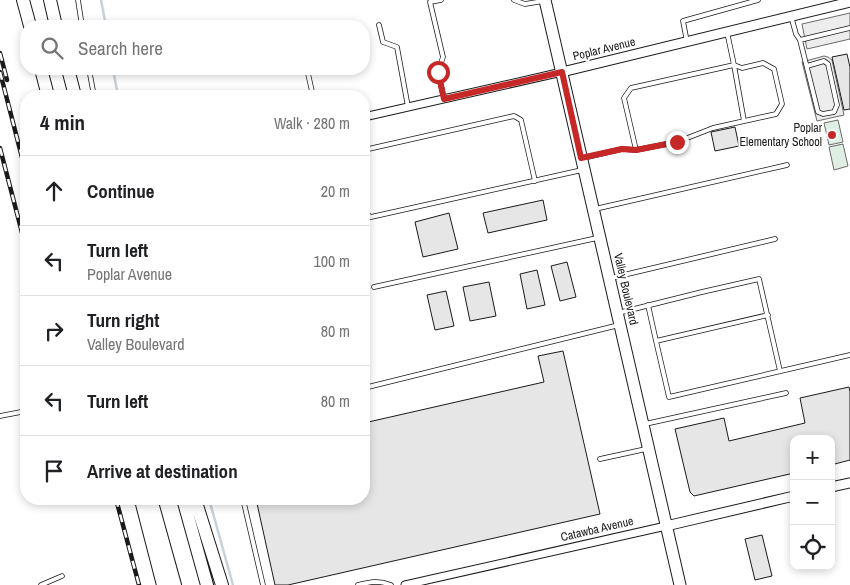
<!DOCTYPE html>
<html lang="en">
<head>
<meta charset="utf-8">
<style>
  body { margin:0; font-family:"Archivo Narrow",sans-serif; background:#f6f6f6; color:#202124 }
  .controls { position:absolute; right:15px; bottom:15px; display:grid; overflow:hidden; border-radius:10px; box-shadow:0 2px 8px #0003 }
  .controls button { width:45px; height:45px; display:grid; place-items:center; padding:0; border:0; border-bottom:1px solid #e0e0e0; background:#fff; color:#202124; font:25px sans-serif }
  .stop { position:absolute; width:15px; height:15px; margin:-11px; border:4px solid #c62828; border-radius:50%; background:#fff }
  .stop.end { background:#c62828; border-color:#fff; box-shadow:0 1px 5px #0008 }
  .list { margin:0; padding:0; list-style:none }
  h2 { display:flex; justify-content:space-between; align-items:center; height:65px; margin:0; padding:0 20px; font-size:21px }
  h2 small { font-size:16px; font-weight:400; color:#757577 }
  .list li { display:grid; grid-template-columns:32px 1fr auto; gap:15px; align-items:center; box-sizing:border-box; height:70px; padding:0 20px; border-top:1px solid #e0e0e0 }
  .list b { display:block; font-size:19px; white-space:nowrap }
  .list p { margin:0; font-size:16px; white-space:nowrap; color:#757577 }
  .list em { font-size:16px; font-style:normal; color:#757577 }
  .icon { flex:none; width:28px; height:28px; fill:none; stroke:currentColor; stroke-width:2; stroke-linecap:round; stroke-linejoin:round }
  .map { position:relative; flex:none; width:850px; height:585px; overflow:hidden }
  .search { position:absolute; background:#fff; box-shadow:0 2px 8px #0003; left:20px; top:20px; width:350px; height:55px; display:flex; align-items:center; gap:12px; box-sizing:border-box; padding:0 18px; border-radius:20px; color:#757577; font-size:19px }
  .panel { position:absolute; background:#fff; box-shadow:0 2px 8px #0003; left:20px; top:90px; width:350px; height:415px; border-radius:20px }
  .map>svg:first-child { display:block }
  .green { fill:#e0efe3; stroke:#6a6a6a }
  .parking { fill:#ededed; stroke:#6a6a6a }
  .lines { fill:none; stroke-linecap:round; stroke-linejoin:round }
  .stream { stroke:#c6d2dc; stroke-width:2.5 }
  .building { fill:#e6e6e6; stroke:#1a1a1a }
  .service-casing { stroke:#1a1a1a; stroke-width:5.5 }
  .minor-casing { stroke:#1a1a1a; stroke-width:9 }
  .tertiary-casing { stroke:#1a1a1a; stroke-width:11 }
  .primary-casing { stroke:#1a1a1a; stroke-width:13 }
  .motorway-casing { stroke:#1a1a1a; stroke-width:14 }
  .service { stroke:#fff; stroke-width:4 }
  .minor { stroke:#fff; stroke-width:7 }
  .tertiary { stroke:#fff; stroke-width:9 }
  .primary { stroke:#fff; stroke-width:11 }
  .motorway { stroke:#fff; stroke-width:12 }
  .rail-casing { stroke:#1a1a1a; stroke-width:4.5 }
  .rail { stroke:#fff; stroke-width:2.5; stroke-dasharray:8; stroke-linecap:butt }
  .route { stroke:#c62828; stroke-width:6 }
  .poi-dot { fill:#c62828; stroke:#fff; stroke-width:2 }
  .labels { text-anchor:middle; stroke-width:4; stroke-linejoin:round; paint-order:stroke }
  .street-label { font-size:12px; fill:#1a1a1a; stroke:#fff }
  .poi-label { font-size:12px; fill:#1a1a1a; stroke:#fff; text-anchor:end }
</style>
</head>
<body>
<div class="map">
<svg width="850" height="585" viewBox="0 0 850 585">
  <rect width="100%" height="100%" fill="#fff"/>
  <path class="green" d="M838 120 843 142 829 145 824 123Z
    M843 144 848 166 834 170 829 147Z"/>
  <path class="parking" d="M850 13V39L807 49 802 24Z
    M824 56 828 57 832 60 844 115 817 121 802 62Z"/>
  <g class="lines">
    <path class="stream" d="M101 0 106 26
      M113 69 118 96
      M209 499 233 585"/>
  </g>
  <path class="building" d="M847 54 850 67V109L844 110 832 57Z
    M735 127 739 146 715 151 711 132Z
    M543 200 547 220 488 233 483 213Z
    M449 213 458 249 423 257 415 222Z
    M567 262 576 297 560 301 551 266Z
    M537 270 545 305 527 309 520 274Z
    M489 282 496 316 470 321 463 287Z
    M446 291 454 326 435 330 427 295Z
    M563 351 600 514 288 585H275L256 499H364V423L544 382 538 356Z
    M849 387 850 392V460L831 465V439H794V473L694 496 690 492 675 429 724 418 729 441 805 423 800 398Z
    M762 535 772 576 755 580 745 539Z"/>
  <g class="lines">
    <defs>
      <path id="service" d="M78 0 82 26
        M441 0 430 2 443 57 438 72 444 99
        M514 0 525 4 543 1
        M791 16 796 34 800 40 850 28
        M379 25 383 42 397 47 408 107
        M727 32 734 65 744 121
        M800 40 818 112 823 114 834 112 837 105 828 64 824 61 807 66
        M687 42 683 21 758 0
        M89 69 94 96
        M307 69 313 96
        M364 150 514 116 521 120 535 181
        M583 158 622 149 636 150 677 142 713 128 776 114 782 104 774 69 763 63 742 68 734 65 631 88 624 98 636 150
        M595 209 787 165
        M364 213 371 217 582 170
        M611 278 775 239
        M374 287 597 238
        M648 305 656 341
        M618 313 702 292 759 279 780 371
        M768 315 656 341 669 397 850 355
        M364 388 619 325
        M0 416 26 411
        M645 424 786 393
        M600 459 646 449
        M243 499 263 585
        M831 541 832 545
        M41 585 62 576
        M358 585C370 582 379 580 391 585"/>
      <path id="minor" d="M364 117 562 72
        M405 585 666 526"/>
      <path id="tertiary" d="M562 72 850 2
        M831 487 850 483
        M666 526 794 496"/>
      <path id="primary" d="M545 0 680 585"/>
      <path id="motorway" d="M23 0 30 26
        M50 0 56 26
        M41 69 48 96
        M68 69 75 96
        M142 499V504L163 585
        M151 499 175 585
        M183 499 207 585
        M195 499 222 585"/>
    </defs>
    <use href="#service" class="service-casing"/>
    <use href="#minor" class="minor-casing"/>
    <use href="#tertiary" class="tertiary-casing"/>
    <use href="#primary" class="primary-casing"/>
    <use href="#motorway" class="motorway-casing"/>
    <use href="#service" class="service"/>
    <use href="#minor" class="minor"/>
    <use href="#tertiary" class="tertiary"/>
    <use href="#primary" class="primary"/>
    <use href="#motorway" class="motorway"/>
    <defs>
      <path id="rail" d="M0 53 7 80
        M0 72 26 173
        M0 148 26 248
        M116 499 139 585"/>
    </defs>
    <use href="#rail" class="rail-casing"/>
    <use href="#rail" class="rail"/>
  </g>
  <g class="lines">
    <path class="route" d="M438 72 444 99 562 72 581 158 622 149 636 150 677 142"/>
  </g>
  <circle class="poi-dot" cx="832" cy="135" r="5"/>
  <g class="labels">
    <g class="street-label">
      <text transform="translate(604 49) rotate(-14)" y="4">Poplar Avenue</text>
      <text transform="translate(626 289) rotate(77)" y="4">Valley Boulevard</text>
      <text transform="translate(597 529) rotate(-13)" y="4">Catawba Avenue</text>
    </g>
    <g class="poi-label">
      <text x="822" y="132">Poplar<tspan x="822" dy="14">Elementary School</tspan></text>
    </g>
  </g>
</svg>
<div class="controls">
<button>+</button>
<button>−</button>
<button><svg class="icon" aria-label="locate" viewBox="0 0 24 24"><circle cx="12" cy="12" r="6"/><path d="M12 2v4M12 18v4M2 12h4M18 12h4"/></svg></button>
</div>
<div class="stop" style="left:438px;top:72px"></div>
<div class="stop end" style="left:677px;top:142px"></div>
<div class="search"><svg class="icon" aria-label="search" viewBox="0 0 24 24"><circle cx="10" cy="10" r="6"/><path d="M15 15l6 6"/></svg>Search here</div>
<section class="panel">
<h2>4 min<small>Walk · 280 m</small></h2>
<ul class="list">
<li><svg class="icon" aria-label="ahead" viewBox="0 0 24 24"><path d="M12 20V5M6 11l6-6 6 6"/></svg><div><b>Continue</b></div><em>20 m</em></li>
<li><svg class="icon" aria-label="left" viewBox="0 0 24 24"><path d="M17 20v-9H6M10 6l-5 5 5 5"/></svg><div><b>Turn left</b><p>Poplar Avenue</p></div><em>100 m</em></li>
<li><svg class="icon" aria-label="right" viewBox="0 0 24 24"><path d="M7 20v-9h11M14 6l5 5-5 5"/></svg><div><b>Turn right</b><p>Valley Boulevard</p></div><em>80 m</em></li>
<li><svg class="icon" aria-label="left" viewBox="0 0 24 24"><path d="M17 20v-9H6M10 6l-5 5 5 5"/></svg><div><b>Turn left</b></div><em>80 m</em></li>
<li><svg class="icon" aria-label="arrive" viewBox="0 0 24 24"><path d="M6 21V4h12l-3 4 3 4H6"/></svg><div><b>Arrive at destination</b></div></li>
</ul>
</section>
</div>
</body>
</html>
